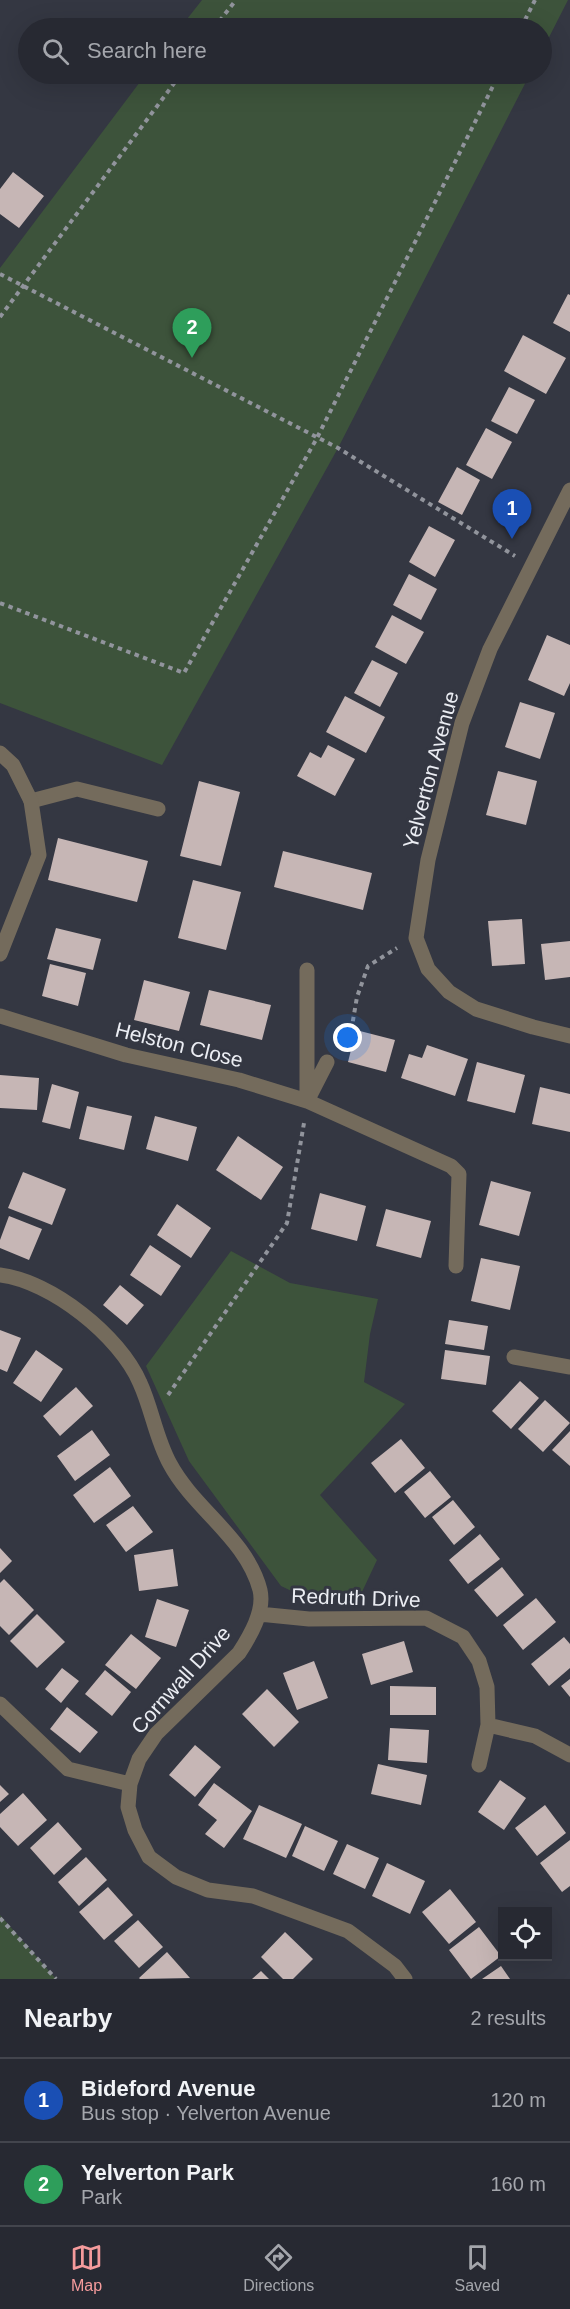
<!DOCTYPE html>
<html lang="en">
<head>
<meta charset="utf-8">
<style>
  body { margin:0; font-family:Arial,sans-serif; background:#2f313a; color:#f1f3f6 }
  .controls { position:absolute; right:18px; bottom:18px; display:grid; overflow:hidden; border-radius:0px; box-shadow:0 6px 24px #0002 }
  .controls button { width:54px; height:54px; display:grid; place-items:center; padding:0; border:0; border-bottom:2px solid #43454d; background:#272932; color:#f1f3f6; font:30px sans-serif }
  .you { position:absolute; left:348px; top:1038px; width:21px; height:21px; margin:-15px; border:4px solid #fff; border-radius:50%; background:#1a73e8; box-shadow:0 0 0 9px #1a73e833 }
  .badge { display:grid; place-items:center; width:39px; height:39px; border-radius:50%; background:#f59b9c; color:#fff; font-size:20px; font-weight:700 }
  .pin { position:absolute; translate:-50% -50px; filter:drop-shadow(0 2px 3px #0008) }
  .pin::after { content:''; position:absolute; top:32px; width:21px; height:18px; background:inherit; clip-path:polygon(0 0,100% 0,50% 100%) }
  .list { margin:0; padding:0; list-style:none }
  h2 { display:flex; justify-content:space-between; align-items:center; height:78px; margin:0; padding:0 24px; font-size:26px }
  h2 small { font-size:20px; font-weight:400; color:#a4a6ac }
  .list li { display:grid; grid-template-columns:39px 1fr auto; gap:18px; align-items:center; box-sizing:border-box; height:84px; padding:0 24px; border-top:2px solid #43454d }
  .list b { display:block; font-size:22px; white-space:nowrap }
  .list p { margin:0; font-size:20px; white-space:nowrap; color:#a4a6ac }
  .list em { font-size:20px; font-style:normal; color:#a4a6ac }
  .icon { flex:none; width:33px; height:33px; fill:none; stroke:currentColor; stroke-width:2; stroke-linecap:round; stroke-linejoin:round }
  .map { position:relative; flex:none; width:570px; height:1979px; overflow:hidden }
  .search { position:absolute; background:#272932; box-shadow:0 6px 24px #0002; left:18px; right:18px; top:18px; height:66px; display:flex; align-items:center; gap:15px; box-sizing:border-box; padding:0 21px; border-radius:33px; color:#a4a6ac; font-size:22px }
  .sheet { height:246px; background:#272932 }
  nav { display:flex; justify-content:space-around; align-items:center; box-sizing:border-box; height:84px; border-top:2px solid #43454d; background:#272932; font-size:16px; color:#a4a6ac }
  nav a { display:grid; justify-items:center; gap:3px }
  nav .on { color:#f59b9c }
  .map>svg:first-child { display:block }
  .green { fill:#3d533b }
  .building { fill:#c6b6b5 }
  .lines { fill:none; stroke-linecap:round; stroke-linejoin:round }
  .path { stroke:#91949c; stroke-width:4; stroke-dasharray:4.5 4.5; stroke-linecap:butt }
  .lane { stroke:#746b5c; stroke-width:15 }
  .street { stroke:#746b5c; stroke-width:15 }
  .labels { text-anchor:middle; stroke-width:6; stroke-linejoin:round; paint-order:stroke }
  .street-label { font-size:21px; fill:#ebedf3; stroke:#343742 }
</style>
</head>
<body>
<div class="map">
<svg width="570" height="1979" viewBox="0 0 570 1979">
  <rect width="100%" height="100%" fill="#343742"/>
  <path class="green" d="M202 0H568L542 51V28H180Z
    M146 74H530L338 448 162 765 0 703V268Z
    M231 1251 290 1283 378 1299 370 1334 364 1382 405 1404 320 1495 377 1560 361 1594 302 1596 281 1586 189 1461 146 1366Z
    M0 1915 56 1979H0Z"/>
  <path class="building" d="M13 172 44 196 19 228 0 214V189Z
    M568 294 570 295V332L553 323Z
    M523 335 566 358 546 394 504 371Z
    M509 387 535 400 517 434 491 421Z
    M486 428 512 442 492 479 466 465Z
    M457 467 480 480 462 515 438 502Z
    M429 526 455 540 435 577 409 562Z
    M409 574 437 589 421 620 393 605Z
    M392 615 424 632 406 664 375 647Z
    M547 635 570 645V683L564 696 528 680Z
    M372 660 398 673 380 707 354 693Z
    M345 696 385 717 366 753 326 732Z
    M520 702 555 713 540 759 505 747Z
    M328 745 355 759 335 796 297 776 310 752 321 758Z
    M498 771 537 781 526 825 486 815Z
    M199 781 240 792 221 866 180 856Z
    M58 838 148 861 137 902 48 880Z
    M283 851 372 873 363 910 274 887Z
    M193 880 241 892 226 950 178 938Z
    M522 919 525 964 492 966 488 921Z
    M56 928 101 939 93 970 47 959Z
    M570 941V977L545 980 541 944Z
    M50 964 86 973 78 1006 42 996Z
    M144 980 190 992 179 1031 134 1020Z
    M209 990 271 1005 262 1040 200 1025Z
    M356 1030 395 1040 386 1072 348 1062Z
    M427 1045 468 1059 455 1096 401 1078 409 1054 422 1058Z
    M477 1062 525 1075 515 1113 467 1101Z
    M0 1075 39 1078 37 1110 0 1108Z
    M52 1084 79 1092 70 1129 42 1122Z
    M540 1087 570 1094V1132L532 1124Z
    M87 1106 132 1116 124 1150 79 1139Z
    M155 1116 197 1127 188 1161 146 1149Z
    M238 1136 283 1167 261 1200 216 1170Z
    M23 1172 66 1189 52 1225 8 1208Z
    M491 1181 531 1192 519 1236 479 1225Z
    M320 1193 366 1206 357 1241 311 1229Z
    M177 1204 211 1228 191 1258 157 1235Z
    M386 1209 431 1221 421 1258 376 1246Z
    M9 1216 42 1229 29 1260 0 1248V1240Z
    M150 1245 181 1266 161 1296 130 1275Z
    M481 1258 520 1266 510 1310 471 1301Z
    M120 1285 144 1305 127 1325 103 1305Z
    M449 1320 488 1326 484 1350 445 1344Z
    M0 1330 21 1338 7 1372 0 1369Z
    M36 1350 63 1369 41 1402 13 1383Z
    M445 1350 490 1356 486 1385 441 1379Z
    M520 1381 539 1398 511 1429 492 1411Z
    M76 1387 93 1406 60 1436 43 1416Z
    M545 1400 570 1423 543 1452 518 1429Z
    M92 1430 110 1455 75 1481 57 1456Z
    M570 1431V1466L552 1450Z
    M401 1439 425 1468 395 1493 371 1463Z
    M110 1467 131 1496 94 1523 73 1495Z
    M430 1471 451 1497 425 1518 404 1492Z
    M453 1500 475 1527 454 1545 432 1517Z
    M133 1506 153 1532 126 1552 106 1525Z
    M480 1534 500 1559 468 1584 449 1560Z
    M0 1548 12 1561 0 1573Z
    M173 1549 178 1586 139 1591 134 1555Z
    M502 1567 524 1595 497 1617 474 1590Z
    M4 1579 34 1610 9 1635 0 1626V1583Z
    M536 1598 556 1622 523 1650 503 1625Z
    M157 1599 189 1610 176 1647 145 1637Z
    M37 1614 65 1642 37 1668 10 1641Z
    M131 1634 161 1658 136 1689 105 1665Z
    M564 1637 570 1644V1668L549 1686 531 1664Z
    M404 1641 413 1672 371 1685 362 1654Z
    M314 1661 328 1698 297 1710 283 1673Z
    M62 1668 79 1681 61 1703 45 1689Z
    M105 1670 131 1692 112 1716 85 1694Z
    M570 1679V1697L561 1686Z
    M390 1686 436 1687V1715H390Z
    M267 1689 299 1722 274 1747 242 1714Z
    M67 1707 98 1732 80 1753 50 1729Z
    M390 1728 429 1730 427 1763 388 1760Z
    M195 1745 221 1767 195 1797 169 1775Z
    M378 1764 427 1775 421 1805 371 1794Z
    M500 1780 526 1798 504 1830 478 1812Z
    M214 1783 252 1811 224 1848 205 1834 217 1820 198 1805Z
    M0 1785 9 1794 0 1802Z
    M23 1793 47 1820 18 1846 0 1827V1814Z
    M259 1805 302 1824 286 1858 243 1839Z
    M545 1805 566 1833 537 1856 515 1828Z
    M58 1822 82 1849 54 1875 30 1848Z
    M305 1826 338 1841 324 1871 292 1856Z
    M570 1840V1886L562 1892 540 1863Z
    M347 1844 379 1858 365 1889 333 1874Z
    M86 1857 107 1880 79 1906 58 1882Z
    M387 1863 425 1881 410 1914 372 1896Z
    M108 1887 133 1915 104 1940 79 1912Z
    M450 1889 476 1922 449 1944 422 1912Z
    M138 1920 163 1947 139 1968 114 1941Z
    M479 1927 501 1956 471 1979 449 1950Z
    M285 1932 313 1959 293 1979H283L261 1957Z
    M167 1952 190 1978 140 1979 139 1978Z
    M501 1966 510 1979H482Z
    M261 1971 269 1979H252Z"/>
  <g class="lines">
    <path class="path" d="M214 28 236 0
      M521 28 535 0
      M0 274 338 448 515 556
      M0 317 181 74
      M0 603 184 673 317 438 499 74
      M339 1044 352 1026 357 997 368 966 397 948
      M168 1395 287 1223 304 1123
      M0 1918 56 1979"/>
    <path class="lane" d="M31 801 77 789 158 809
      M514 1357 570 1367"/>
    <path class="street" d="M570 490 490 649 462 723 428 860 416 938 428 969 449 992 476 1009 533 1027 570 1036
      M0 753 13 765 31 801 39 855 0 954
      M307 970V1101L451 1166 459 1174 456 1266
      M0 1016 126 1055 239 1080 307 1101 327 1062
      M0 1275C51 1281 120 1336 140 1383 152 1409 156 1439 170 1464 194 1509 247 1539 260 1590 265 1611 250 1636 239 1653L156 1734 139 1759 130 1784 128 1807 135 1830 149 1857 176 1877 208 1890 253 1896 348 1931 395 1966 405 1979
      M259 1614 309 1619 426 1618 463 1637 479 1661 487 1687 488 1725 479 1765
      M0 1704 68 1769 130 1784
      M488 1725 535 1736 570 1755"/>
  </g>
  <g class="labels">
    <g class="street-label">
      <text transform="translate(431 770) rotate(-75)" y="7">Yelverton Avenue</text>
      <text transform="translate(179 1045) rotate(14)" y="7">Helston Close</text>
      <text transform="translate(356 1598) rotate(2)" y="7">Redruth Drive</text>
      <text transform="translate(181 1680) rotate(-48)" y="7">Cornwall Drive</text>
    </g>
  </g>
</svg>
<div class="controls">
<button><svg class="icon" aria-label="locate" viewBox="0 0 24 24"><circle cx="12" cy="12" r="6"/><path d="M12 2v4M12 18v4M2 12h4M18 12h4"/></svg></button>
</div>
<div class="you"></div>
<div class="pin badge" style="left:512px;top:539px;background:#1a4fb4">1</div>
<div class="pin badge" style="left:192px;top:358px;background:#2e9e5b">2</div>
<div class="search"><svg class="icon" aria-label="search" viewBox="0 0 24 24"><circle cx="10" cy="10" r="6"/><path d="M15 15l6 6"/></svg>Search here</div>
</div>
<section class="sheet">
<h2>Nearby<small>2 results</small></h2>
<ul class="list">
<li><span class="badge" style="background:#1a4fb4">1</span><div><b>Bideford Avenue</b><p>Bus stop · Yelverton Avenue</p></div><em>120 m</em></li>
<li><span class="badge" style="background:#2e9e5b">2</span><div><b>Yelverton Park</b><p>Park</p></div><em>160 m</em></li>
</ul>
</section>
<nav>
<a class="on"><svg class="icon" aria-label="map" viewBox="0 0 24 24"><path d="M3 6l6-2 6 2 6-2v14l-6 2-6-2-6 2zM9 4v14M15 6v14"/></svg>Map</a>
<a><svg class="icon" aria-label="directions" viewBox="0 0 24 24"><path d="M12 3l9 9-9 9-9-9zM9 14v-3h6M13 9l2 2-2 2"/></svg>Directions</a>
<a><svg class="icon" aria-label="saved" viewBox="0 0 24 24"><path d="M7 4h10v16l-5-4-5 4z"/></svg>Saved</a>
</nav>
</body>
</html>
